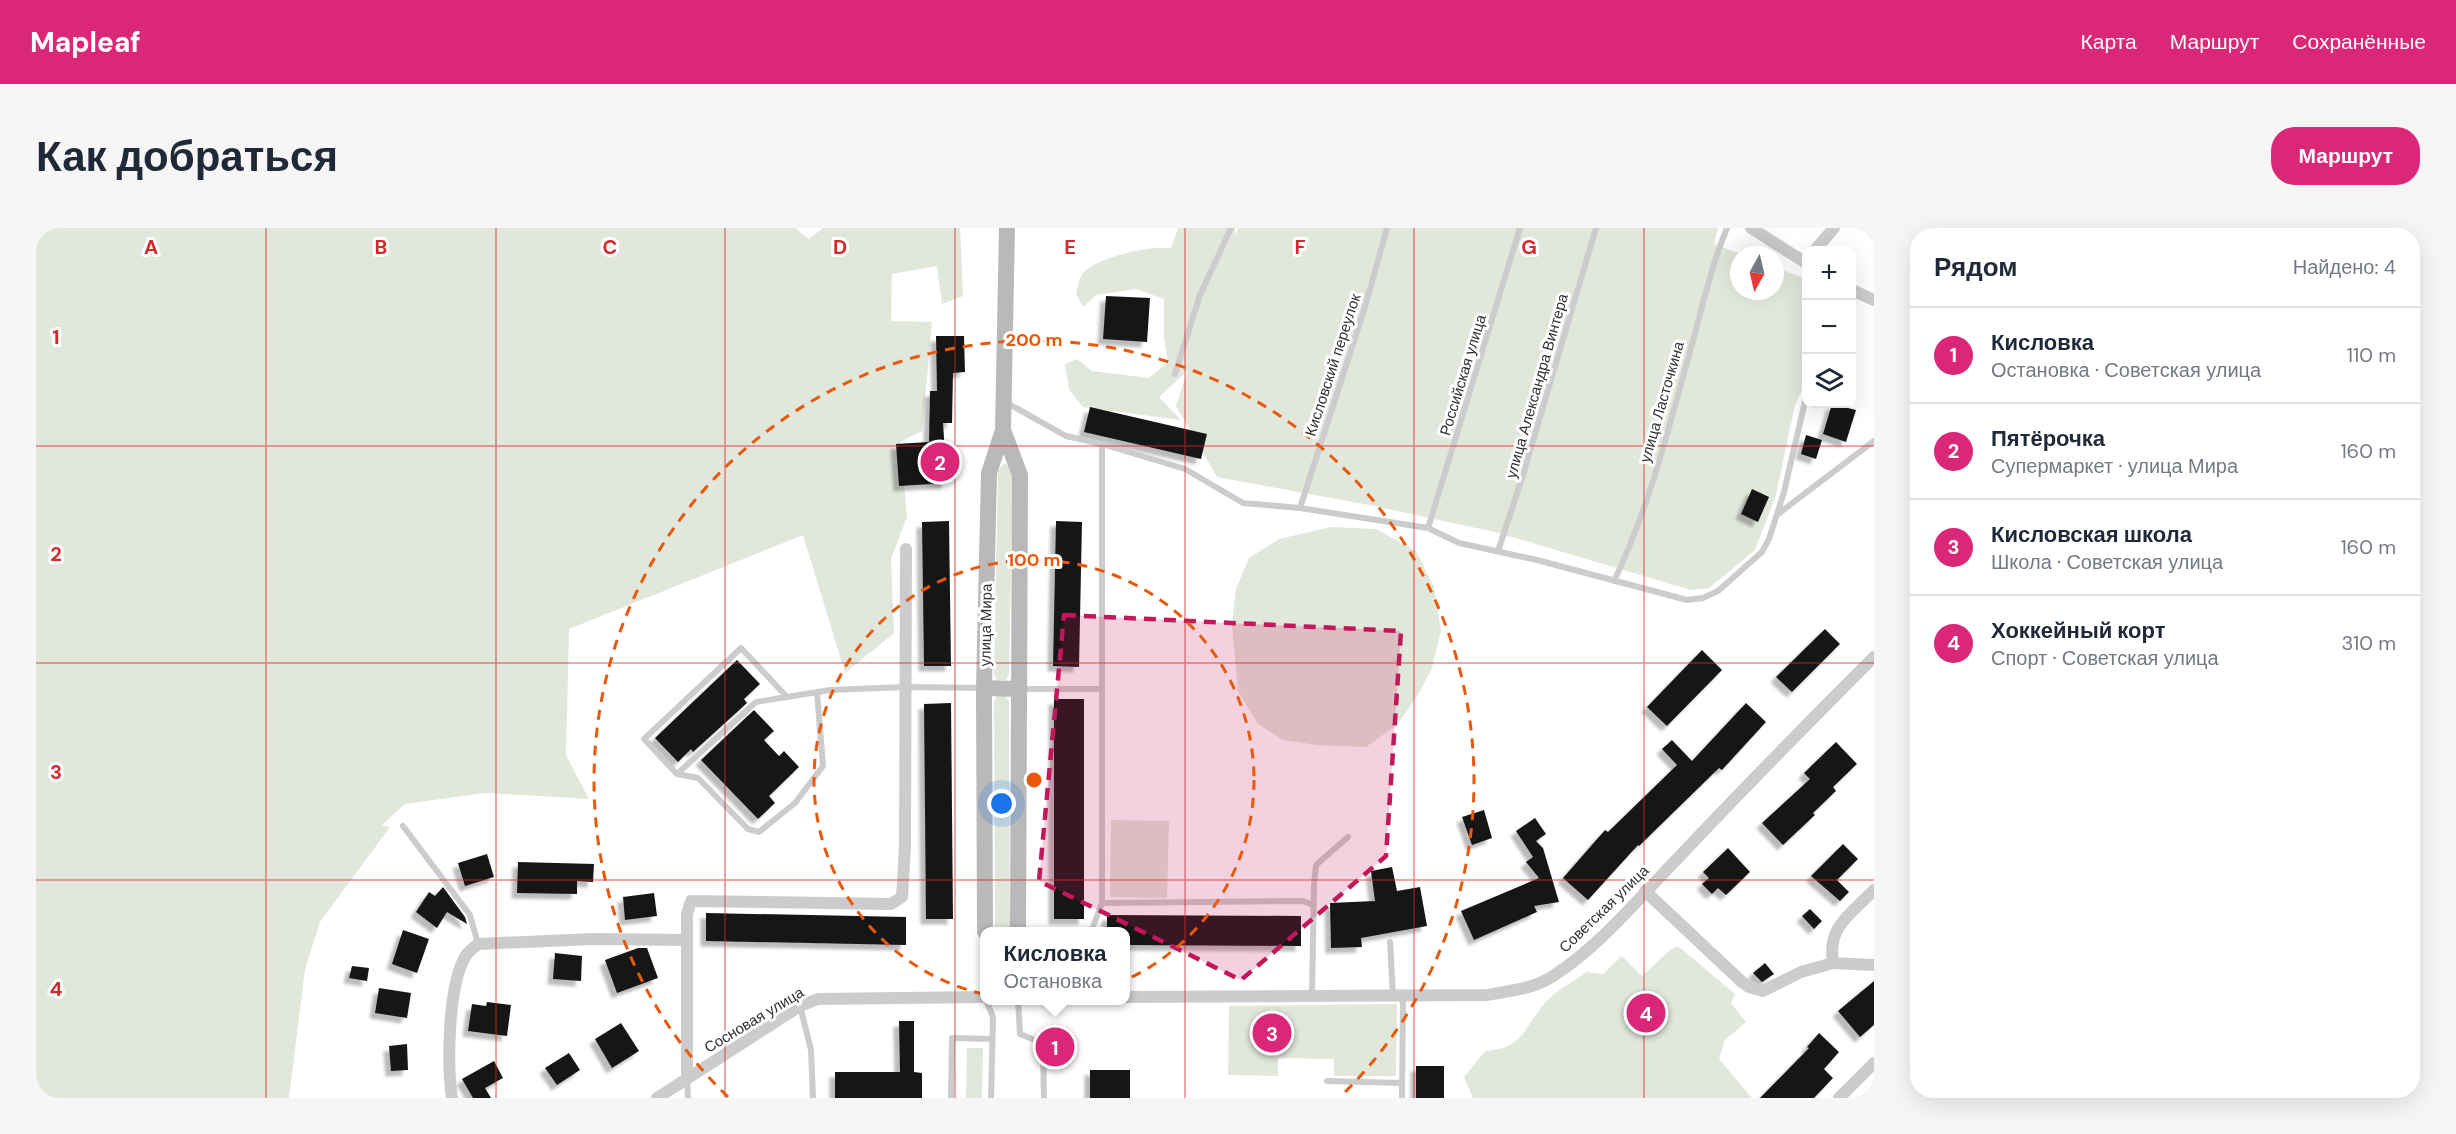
<!DOCTYPE html>
<html lang="ru">
<head>
<meta charset="utf-8">
<style>
  body { margin:0; font-family:"DM Sans",sans-serif; background:#f6f6f7; color:#1f2937 }
  .controls { position:absolute; right:18px; top:18px; display:grid; overflow:hidden; border-radius:12px; box-shadow:0 6px 24px #0002 }
  .controls button { width:54px; height:54px; display:grid; place-items:center; padding:0; border:0; border-bottom:2px solid #e0e1e3; background:#fff; color:#1f2937; font:30px sans-serif }
  .compass { position:absolute; left:1694px; top:18px; width:54px; height:54px; border-radius:50%; background:#fff; box-shadow:0 6px 24px #0002; rotate:188deg }
  .you { position:absolute; left:966px; top:576px; width:21px; height:21px; margin:-15px; border:4px solid #fff; border-radius:50%; background:#1a73e8; box-shadow:0 0 0 9px #1a73e833 }
  .badge { display:grid; place-items:center; width:39px; height:39px; border-radius:50%; background:#db2777; color:#fff; font-size:20px; font-weight:700 }
  .pin { position:absolute; translate:-50% -50%; border:3px solid #fff; box-shadow:0 2px 6px #0006 }
  .popup { position:absolute; left:944px; top:699px; width:150px; height:78px; box-sizing:border-box; display:grid; place-content:center; border-radius:12px; background:#fff; filter:drop-shadow(0 2px 4px #0005); font-size:20px; white-space:nowrap; color:#747a83 }
  .popup b { font-size:22px; color:#1f2937 }
  .popup::after { content:''; position:absolute; left:50%; top:100%; margin-left:-12px; border:12px solid transparent; border-top-color:#fff }
  .list { margin:0; padding:0; list-style:none }
  h2 { display:flex; justify-content:space-between; align-items:center; height:78px; margin:0; padding:0 24px; font-size:26px }
  h2 small { font-size:20px; font-weight:400; color:#747a83 }
  .list li { display:grid; grid-template-columns:39px 1fr auto; gap:18px; align-items:center; box-sizing:border-box; height:96px; padding:0 24px; border-top:2px solid #e0e1e3 }
  .list b { display:block; font-size:22px; white-space:nowrap }
  .list p { margin:0; font-size:20px; white-space:nowrap; color:#747a83 }
  .list em { font-size:20px; font-style:normal; color:#747a83 }
  .icon { flex:none; width:33px; height:33px; fill:none; stroke:currentColor; stroke-width:2; stroke-linecap:round; stroke-linejoin:round }
  .map { position:relative; flex:none; width:1838px; height:870px; overflow:hidden; border-radius:24px }
  header { display:flex; align-items:center; gap:36px; box-sizing:border-box; height:84px; padding:0 30px; background:#db2777; color:#fff }
  header strong { font-size:28px }
  nav { display:flex; gap:33px; margin-inline-start:auto; font-size:21px }
  .intro { display:flex; align-items:center; justify-content:space-between; box-sizing:border-box; height:144px; padding:0 36px }
  h1 { margin:0; font-size:42px }
  .button { padding:15px 27px; border-radius:24px; background:#db2777; color:#fff; font-size:21px; font-weight:700 }
  main { display:flex; gap:36px; padding:0 36px }
  aside { flex:1; background:#fff; border-radius:24px; box-shadow:0 6px 24px #0002 }
  .map>svg:first-child { display:block }
  .green { fill:#e2e7dc }
  .building { fill:#161616; filter:url(#shadow) }
  .lines { fill:none; stroke-linecap:round; stroke-linejoin:round }
  .lane { stroke:#ccc; stroke-width:6 }
  .street { stroke:#ccc; stroke-width:12 }
  .secondary { stroke:#b9b9b9; stroke-width:16 }
  .marked { fill:#c2185b; fill-opacity:0.2; stroke:#c2185b; stroke-width:4.5; stroke-dasharray:12 8; stroke-linejoin:round }
  .grid { fill:none; stroke:#d62828; stroke-width:1.5; stroke-opacity:0.55 }
  .ring { fill:none; stroke:#e8590c; stroke-width:3; stroke-dasharray:10 8 }
  .labels { text-anchor:middle; stroke-width:6; stroke-linejoin:round; paint-order:stroke }
  .street-label { font-size:15px; fill:#2f2f2f; stroke:#fff }
  .grid-label { font-size:20px; text-anchor:middle; font-weight:bold; fill:#d62828; stroke:#fff; stroke-width:6; stroke-linejoin:round; paint-order:stroke }
  .centre { fill:#e8590c; stroke:#fff; stroke-width:3 }
  .ring-label { font-size:18px; text-anchor:middle; font-weight:bold; fill:#e8590c; stroke:#fff; stroke-width:6; stroke-linejoin:round; paint-order:stroke }
</style>
</head>
<body>
<header>
<strong>Mapleaf</strong>
<nav><a>Карта</a><a>Маршрут</a><a>Сохранённые</a></nav>
</header>
<div class="intro"><h1>Как добраться</h1><a class="button">Маршрут</a></div>
<main>
<div class="map">
<svg width="1838" height="870" viewBox="0 0 1838 870">
  <defs>
    <filter id="shadow"><feDropShadow dx="-5.5" dy="5.5" stdDeviation="1.5" flood-color="#0004"/></filter>
  </defs>
  <rect width="100%" height="100%" fill="#fff"/>
  <path class="green" d="M0 0H759L773 11 787 0H924L927 68 906 76 901 38 856 46 855 93 896 94 886 203 864 214 871 289 855 331 858 405 809 445 767 307 533 401 530 527 553 571 448 565 369 576 346 597 354 599 284 694 269 741 253 870H0Z
    M1142 0H1199V8L1202 0H1682L1678 16 1708 27H1703V63H1739V39L1770 51V153L1759 177 1740 267 1719 322 1673 360 1655 362 1459 304 1333 277 1181 249 1140 178 1152 142 1123 169 1145 192 1047 179 1033 162 1029 136 1041 131 1056 143 1113 150 1132 134 1128 111V71L1100 61 1060 67 1047 79 1040 66C1042 59 1043 49 1048 44 1065 28 1113 18 1135 20Z
    M969 235 977 242 973 446 970 452H961L958 446 962 242Z
    M1295 299 1340 301 1380 323 1398 359 1405 403 1396 440 1382 467 1361 497 1330 519 1281 517 1247 512 1222 496 1202 463 1196 397 1200 361 1213 330 1243 311Z
    M968 466 973 474 974 703H959L958 473 961 467Z
    M1075 592 1133 593 1131 670 1074 669Z
    M1642 718 1699 766 1695 775 1710 794 1689 812 1683 831 1716 870H1437L1428 849 1449 823C1490 821 1488 796 1512 772 1522 761 1538 753 1551 744L1567 746 1586 728 1606 748 1634 722Z
    M1361 776 1360 848H1298V831L1242 830V848L1192 847 1193 778Z
    M931 820H947L946 870H930Z"/>
  <path class="building" d="M1070 68 1114 70 1111 114 1067 111Z
    M900 108H928L929 144 917 145 916 195H907L911 255 863 258 860 216 893 214 894 163H901Z
    M1796 176 1820 182 1810 214 1787 206Z
    M1054 179 1171 206 1165 231 1048 204Z
    M1770 207 1786 212 1780 231 1765 226Z
    M1716 261 1733 269 1722 294 1705 286Z
    M913 293 915 438H888L886 294Z
    M1020 293 1046 294 1043 439 1017 438Z
    M1789 401 1804 416 1756 464 1740 449Z
    M1666 422 1686 442 1631 498 1611 479Z
    M701 432 724 456 708 471 711 475 657 524 655 521 642 534 619 510Z
    M1018 471H1048V691H1018Z
    M915 475 917 691H890L888 476Z
    M1710 475 1730 494 1686 542 1683 540 1603 618 1602 617 1552 672 1527 650 1569 602 1572 604 1641 537 1626 521 1636 512 1656 533Z
    M718 482 738 503 728 512 743 528 748 523 763 539 733 568 739 575 722 591 665 532Z
    M1800 514 1821 536 1797 559 1800 563 1777 585 1779 587 1747 617 1726 595 1774 551 1768 545Z
    M1448 582 1456 610 1436 617 1426 589Z
    M1499 590 1510 606 1500 613 1507 620 1523 674 1498 678 1501 684 1438 712 1425 683 1503 650 1490 634 1497 629 1480 603Z
    M1807 616 1822 631 1801 652 1813 664 1804 673 1775 648Z
    M1692 620 1714 644 1690 667 1682 660 1676 666 1666 656 1673 650 1667 644Z
    M451 626 458 649 429 658 422 635Z
    M482 634 558 636 557 654 541 653V666L481 665Z
    M1356 639 1361 663 1384 659 1391 698 1325 710 1326 719 1295 720 1294 675 1339 673 1335 643Z
    M407 659 429 689 431 696 411 684 401 700 380 684 393 664 399 668Z
    M618 665 621 688 589 692 587 669Z
    M1774 681 1786 693 1778 701 1766 688Z
    M670 685 870 689V717L670 713Z
    M1071 687 1265 688V718L1089 717V704H1071Z
    M367 702 393 711 381 745 356 736Z
    M602 720H611L622 750 581 765 569 732Z
    M519 725 546 728 545 753 517 751Z
    M1729 735 1738 746 1726 754 1717 745Z
    M316 738 333 740 331 753 313 750Z
    M1838 753V797L1824 809 1802 783Z
    M343 760 375 765 371 790 339 785Z
    M451 774 475 777 471 808 432 803 436 776 450 778Z
    M863 793H878V844L886 845V870H799V844H864Z
    M585 795 603 823 576 840 559 811Z
    M1783 805 1803 824 1788 841 1797 850 1778 870H1724L1773 820 1771 819Z
    M1023 809H1035V829H1023Z
    M371 816 372 842 355 843 353 818Z
    M533 825 544 842 521 857 509 840Z
    M458 833 467 850 449 860 455 870H437L426 851Z
    M1380 838H1408V870H1380Z
    M1054 842H1094V870H1054Z"/>
  <g class="lines">
    <path class="lane" d="M1139 146 1164 67 1195 0
      M971 175 1030 208 1066 216 1149 241 1207 275 1264 280 1392 300 1423 315 1501 332 1651 372 1667 370 1682 363 1726 324 1733 311 1748 264 1770 169
      M1066 216V675L1267 673 1278 677
      M1264 280 1329 79 1351 0
      M1742 286 1838 213
      M1392 300 1484 0
      M1462 323 1487 247 1560 0
      M1578 353C1615 276 1635 191 1658 109 1668 72 1676 36 1691 0
      M984 461H1065
      M751 469 705 420 608 511 641 546 662 550 712 601 723 604 759 575 787 538 781 464
      M641 546 720 474 794 462 869 459 948 460
      M367 598 434 687 442 716
      M1055 704 1066 675
      M1354 714 1357 767
      M1276 767 1278 657 1280 637 1312 609
      M950 772 957 789 955 870
      M982 772 984 806 1001 813 1007 821 1008 870
      M764 778 775 822 777 870
      M651 851 652 870
      M1291 853 1366 855
      M915 870 916 810 956 811
      M1366 870 1367 768"/>
    <path class="street" d="M1715 0 1770 35
      M1779 22 1798 0
      M1816 62 1838 72
      M1609 663 1706 754 1713 759 1727 763 1765 744 1797 735 1838 737
      M1797 735C1791 698 1815 686 1838 662
      M1090 769 1451 767C1473 763 1498 761 1517 748 1565 717 1603 670 1643 629 1707 561 1772 495 1838 429
      M651 851V686L655 673 855 676 866 669 869 619 870 321
      M416 870C411 836 412 759 429 729 432 723 438 720 442 716L557 711 651 712
      M621 870 764 778 782 771 948 769
      M1803 870 1838 835"/>
    <path class="secondary" d="M967 202 984 247 982 704
      M948 460 982 461
      M949 704 948 460 953 245 967 202 971 0"/>
  </g>
  <path class="marked" d="M1028 387 1365 403 1350 628 1205 752 1003 653Z"/>
  <path class="grid" d="M230 0V870M460 0V870M689 0V870M919 0V870M1149 0V870M1378 0V870M1608 0V870M0 218H1838M0 435H1838M0 652H1838"/>
  <g class="ring">
    <circle cx="998" cy="552" r="220"/>
    <path d="M692 869A440 440 0 1 1 1304 869"/>
  </g>
  <g class="labels">
    <g class="street-label">
      <text transform="translate(1297 137) rotate(-72)" y="5">Кисловский переулок</text>
      <text transform="translate(1427 147) rotate(-73)" y="5">Российская улица</text>
      <text transform="translate(1501 158) rotate(-74)" y="5">улица Александра Винтера</text>
      <text transform="translate(1626 174) rotate(-74)" y="5">улица Ласточкина</text>
      <text transform="translate(950 397) rotate(-89)" y="5">улица Мира</text>
      <text transform="translate(1568 681) rotate(-44)" y="5">Советская улица</text>
      <text transform="translate(718 792) rotate(-31)" y="5">Сосновая улица</text>
    </g>
  </g>
  <g class="grid-label">
    <text x="115" y="26">A</text>
    <text x="345" y="26">B</text>
    <text x="574" y="26">C</text>
    <text x="804" y="26">D</text>
    <text x="1034" y="26">E</text>
    <text x="1264" y="26">F</text>
    <text x="1493" y="26">G</text>
    <text x="20" y="116">1</text>
    <text x="20" y="333">2</text>
    <text x="20" y="551">3</text>
    <text x="20" y="768">4</text>
  </g>
  <circle cx="998" cy="552" r="9" class="centre"/>
  <g class="ring-label">
    <text x="998" y="118">200 m</text>
    <text x="998" y="338">100 m</text>
  </g>
</svg>
<div class="controls">
<button>+</button>
<button>−</button>
<button><svg class="icon" aria-label="layers" viewBox="0 0 24 24"><path d="M12 4l9 5-9 5-9-5zM3 14l9 5 9-5"/></svg></button>
</div>
<svg class="compass" viewBox="-18 -18 36 36"><path d="M0-13l5 13h-10z" fill="#e53935"/><path d="M0 13l5-13h-10z" fill="#747a83"/></svg>
<div class="you"></div>
<div class="pin badge" style="left:1019px;top:819px">1</div>
<div class="popup"><b>Кисловка</b>Остановка</div>
<div class="pin badge" style="left:904px;top:234px">2</div>
<div class="pin badge" style="left:1236px;top:805px">3</div>
<div class="pin badge" style="left:1610px;top:785px">4</div>
</div>
<aside>
<h2>Рядом<small>Найдено: 4</small></h2>
<ul class="list">
<li><span class="badge">1</span><div><b>Кисловка</b><p>Остановка · Советская улица</p></div><em>110 m</em></li>
<li><span class="badge">2</span><div><b>Пятёрочка</b><p>Супермаркет · улица Мира</p></div><em>160 m</em></li>
<li><span class="badge">3</span><div><b>Кисловская школа</b><p>Школа · Советская улица</p></div><em>160 m</em></li>
<li><span class="badge">4</span><div><b>Хоккейный корт</b><p>Спорт · Советская улица</p></div><em>310 m</em></li>
</ul>
</aside>
</main>
</body>
</html>
